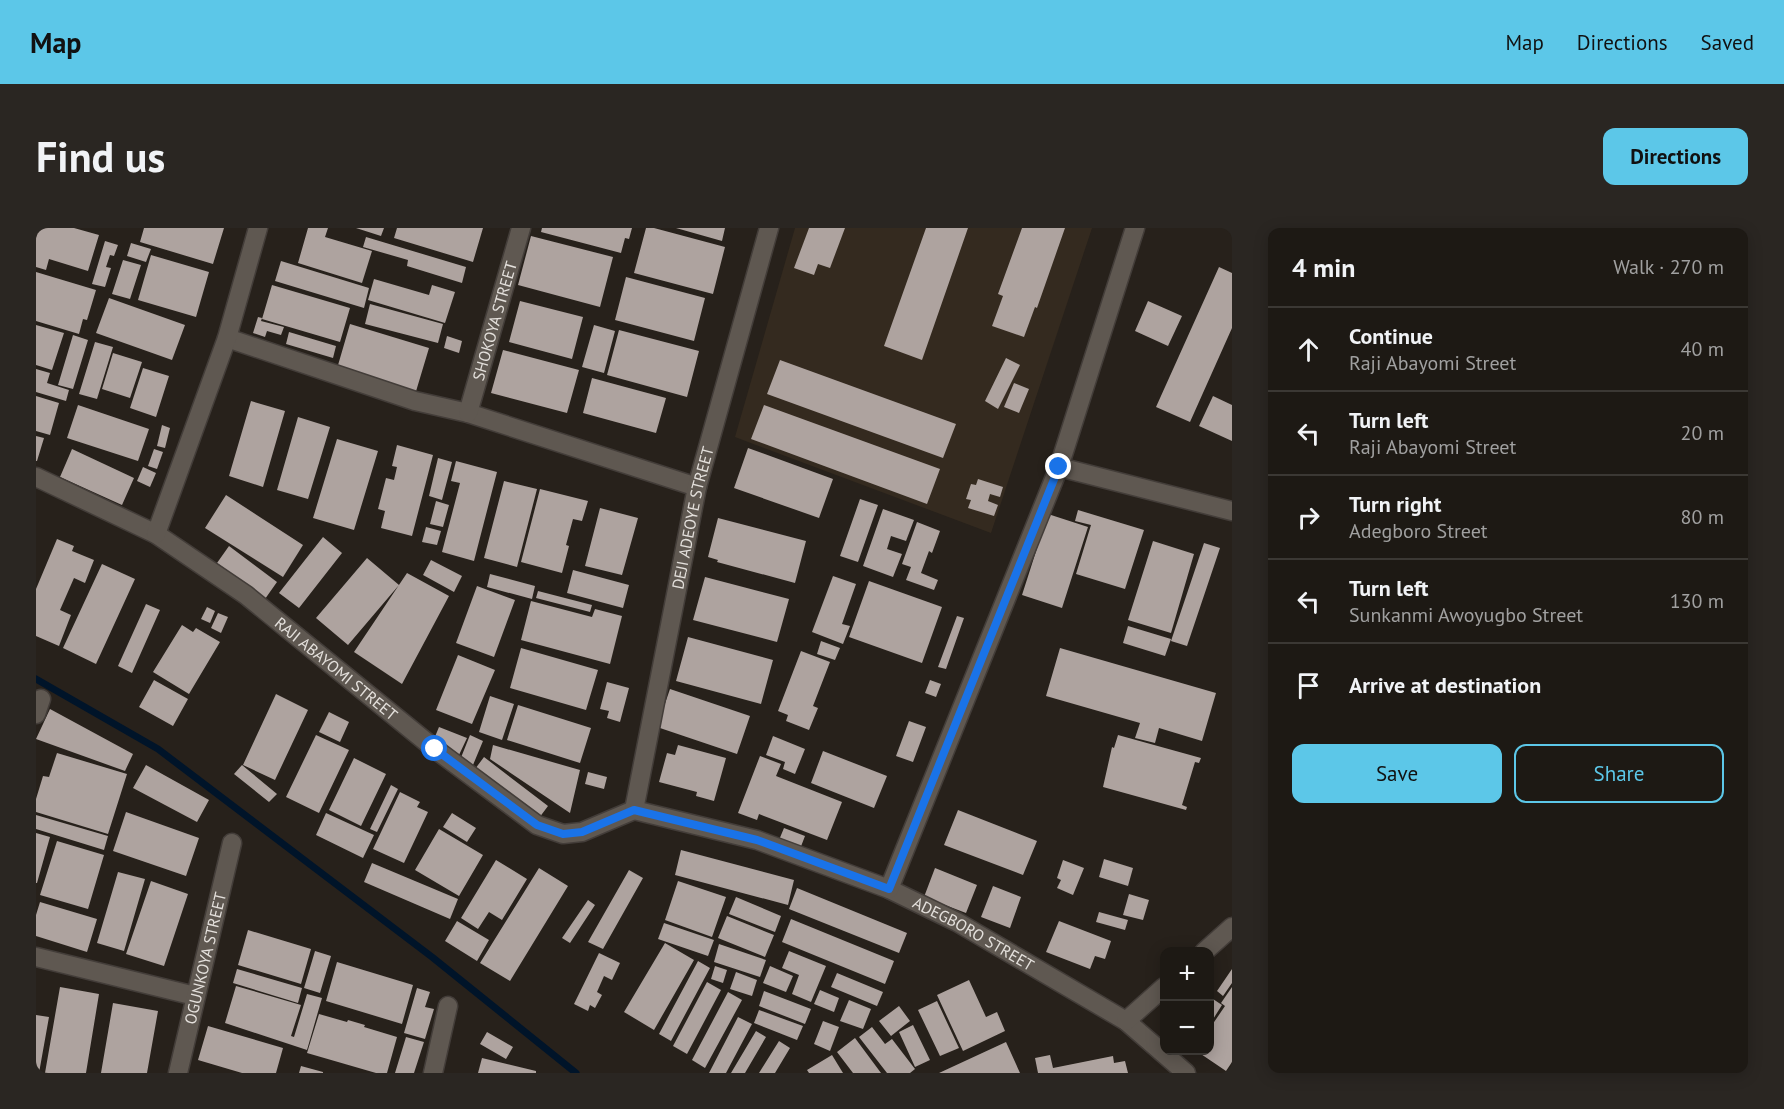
<!DOCTYPE html>
<html lang="en">
<head>
<meta charset="utf-8">
<style>
  body { margin:0; font-family:"PT Sans",sans-serif; background:#2a2622; color:#f1f3f6 }
  .controls { position:absolute; right:18px; bottom:18px; display:grid; overflow:hidden; border-radius:12px; box-shadow:0 3px 15px #0003 }
  .controls button { width:54px; height:54px; display:grid; place-items:center; padding:0; border:0; border-bottom:2px solid #3b3834; background:#1d1914; color:#f1f3f6; font:30px sans-serif }
  .stop { position:absolute; width:18px; height:18px; margin:-14px; border:4px solid #1a73e8; border-radius:50%; background:#fff }
  .stop.end { background:#1a73e8; border-color:#fff; box-shadow:0 2px 6px #0008 }
  .list { margin:0; padding:0; list-style:none }
  h2 { display:flex; justify-content:space-between; align-items:center; height:78px; margin:0; padding:0 24px; font-size:26px }
  h2 small { font-size:20px; font-weight:400; color:#a0a0a0 }
  .list li { display:grid; grid-template-columns:39px 1fr auto; gap:18px; align-items:center; box-sizing:border-box; height:84px; padding:0 24px; border-top:2px solid #3b3834 }
  .list b { display:block; font-size:22px; white-space:nowrap }
  .list p { margin:0; font-size:20px; white-space:nowrap; color:#a0a0a0 }
  .list em { font-size:20px; font-style:normal; color:#a0a0a0 }
  .actions { display:flex; gap:12px; padding:18px 24px }
  .actions a { flex:1; padding:14px 0; border:2px solid #5cc7e8; border-radius:12px; text-align:center; font-size:21px; color:#5cc7e8 }
  .actions .main { background:#5cc7e8; color:#111 }
  .icon { flex:none; width:33px; height:33px; fill:none; stroke:currentColor; stroke-width:2; stroke-linecap:round; stroke-linejoin:round }
  .map { position:relative; flex:none; width:1196px; height:845px; overflow:hidden; border-radius:12px }
  header { display:flex; align-items:center; gap:36px; box-sizing:border-box; height:84px; padding:0 30px; background:#5cc7e8; color:#111 }
  header strong { font-size:28px }
  nav { display:flex; gap:33px; margin-inline-start:auto; font-size:21px }
  .intro { display:flex; align-items:center; justify-content:space-between; box-sizing:border-box; height:144px; padding:0 36px }
  h1 { margin:0; font-size:42px }
  .button { padding:15px 27px; border-radius:12px; background:#5cc7e8; color:#111; font-size:21px; font-weight:700 }
  main { display:flex; gap:36px; padding:0 36px }
  aside { flex:1; background:#1d1914; border-radius:12px; box-shadow:0 3px 15px #0003 }
  .map>svg:first-child { display:block }
  .built { fill:#342a1f }
  .lines { fill:none; stroke-linecap:round; stroke-linejoin:round }
  .stream { stroke:#001429; stroke-width:7 }
  .building { fill:#aea39f }
  .minor-casing { stroke:#433d39; stroke-width:21 }
  .minor { stroke:#5f5851; stroke-width:18 }
  .route { stroke:#1a73e8; stroke-width:8 }
  .labels { text-anchor:middle; stroke-width:6; stroke-linejoin:round; paint-order:stroke }
  .street-label { font-size:16px; fill:#e4e0dc; stroke:#27211b }
</style>
</head>
<body>
<header>
<strong>Map</strong>
<nav><a>Map</a><a>Directions</a><a>Saved</a></nav>
</header>
<div class="intro"><h1>Find us</h1><a class="button">Directions</a></div>
<main>
<div class="map">
<svg width="1196" height="845" viewBox="0 0 1196 845">
  <rect width="100%" height="100%" fill="#27211b"/>
  <path class="built" d="M759 0H1056L955 305 699 209Z"/>
  <g class="lines">
    <path class="stream" d="M0 451 122 521 396 729 540 845"/>
  </g>
  <path class="building" d="M0 0H38L63 7 52 43 13 31 10 42 0 39Z
    M108 0H188L177 36 104 14Z
    M272 0H292L289 9 336 23 326 55 262 35Z
    M320 0H348L345 8Z
    M361 0H447L437 34 358 10Z
    M506 0H596L593 11 589 10 585 25 505 4Z
    M610 0H618L689 19 677 66 598 45Z
    M640 0H689L686 13Z
    M773 0H809L794 40 782 36 778 47 758 40Z
    M890 0H932L886 132 848 118Z
    M986 0H1029L1001 80 999 79 988 109 956 98 967 68 962 66Z
    M495 8 577 29 564 79 482 57Z
    M330 9 430 39 426 55 371 38 372 32 327 19Z
    M69 13 82 17 78 28 74 27 70 39 75 40 69 59 56 56Z
    M95 15 115 21 110 34 91 28Z
    M115 27 173 44 160 89 102 72Z
    M87 32 105 37 94 71 76 66Z
    M245 33 333 60 328 80 239 53Z
    M1183 39 1196 45V100L1154 194 1120 179Z
    M0 44 60 62 51 92 47 91 43 106 0 93Z
    M590 49 669 70 658 113 579 92Z
    M338 51 393 67 396 57 419 64 409 95 332 72Z
    M236 57 314 80 304 114 226 91Z
    M73 70 149 97 136 132 60 105Z
    M484 73 547 89 536 131 473 114Z
    M1112 73 1146 88 1132 118 1099 103Z
    M334 76 407 96 402 115 329 96Z
    M222 89 226 90 225 93 248 99 245 107 231 103 229 109 217 105Z
    M314 96 393 120 378 170 300 144Z
    M0 97 28 105 16 142 0 137Z
    M558 97 579 103 568 145 546 139Z
    M583 102 663 123 651 169 571 147Z
    M253 104 300 118 297 130 250 116Z
    M37 107 52 112 37 161 22 157Z
    M411 108 426 113 423 125 408 120Z
    M59 114 77 119 61 171 43 166Z
    M467 122 543 142 531 185 455 165Z
    M77 125 106 134 94 170 66 161Z
    M970 130 984 137 962 181 949 173Z
    M744 132 920 196 907 230 731 166Z
    M107 140 133 148 120 189 94 180Z
    M0 141 14 145 11 155 33 162 30 173 0 164Z
    M556 150 630 170 620 205 547 185Z
    M978 155 993 161 983 185 968 179Z
    M0 168 23 175 14 207 0 203Z
    M1177 168 1196 177V213L1163 198Z
    M215 173 249 183 227 259 193 248Z
    M42 177 113 201 102 233 31 210Z
    M728 177 904 241 891 276 715 211Z
    M262 189 294 199 272 271 241 262Z
    M126 197 134 200 129 220 121 218Z
    M0 208 8 210 1 233H0Z
    M301 211 342 223 318 302 277 290Z
    M361 217 397 227 376 308 345 300 349 283 342 281 350 250 358 252 361 239 356 238Z
    M712 220 797 251 783 290 698 260Z
    M36 221 98 250 86 277 24 249Z
    M118 221 127 224 121 241 112 238Z
    M402 230 416 234 406 272 393 268Z
    M420 233 461 244 438 333 406 324 424 255 415 253Z
    M107 239 120 245 114 259 101 253Z
    M942 251 967 259 964 269 954 266 952 273 962 277 958 288 932 280 935 272 930 271 935 256 940 257Z
    M468 253 501 261 481 339 448 330Z
    M504 261 552 273 546 293 537 291 530 317 533 318 526 345 485 334Z
    M190 267 267 317 247 349 169 300Z
    M824 271 842 277 822 334 804 328Z
    M400 273 413 277 407 299 394 296Z
    M564 280 602 290 586 347 549 338Z
    M847 281 878 292 870 313 855 308 851 321 866 326 857 349 827 338Z
    M1042 282 1108 302 1089 361 1040 346 1055 297 1039 293Z
    M1012 286 1052 299 1026 380 986 367Z
    M682 290 770 313 759 355 681 334 682 332 672 329Z
    M881 294 904 303 896 325 893 323 885 345 902 352 898 362 870 352 875 339 866 336Z
    M390 299 405 303 401 317 386 314Z
    M287 309 306 325 263 380 243 365Z
    M21 311 38 318 36 323 58 332 49 355 38 350 24 382 35 387 23 418 0 408V361Z
    M1117 313 1158 326 1135 405 1092 392Z
    M1168 315 1184 320 1151 418 1135 413Z
    M193 318 241 354 229 371 181 335Z
    M331 330 363 357 312 417 280 390Z
    M395 332 426 348 418 364 387 347Z
    M66 336 99 351 60 436 27 420Z
    M537 342 593 357 587 380 531 365Z
    M371 345 413 368 366 456 318 424Z
    M454 346 499 358 496 371 451 359Z
    M797 348 820 356 806 396 814 398 807 416 776 404Z
    M669 349 753 371 741 414 657 392Z
    M833 353 906 379 886 435 813 409Z
    M441 358 479 372 458 429 420 415Z
    M502 363 556 377 554 384 500 370Z
    M495 373 556 389 559 381 586 388 574 436 485 412Z
    M110 376 124 382 96 445 82 438Z
    M171 379 179 383 174 395 165 391Z
    M182 385 192 389 185 405 175 400Z
    M921 388 928 390 910 441 902 439Z
    M146 397 157 404 160 400 184 414 153 466 117 444Z
    M1092 398 1135 411 1129 428 1087 415Z
    M652 409 737 432 725 476 640 453Z
    M785 413 804 420 799 432 781 426Z
    M485 420 562 442 550 482 474 460Z
    M1024 420 1180 465 1166 513 1123 500 1119 515 1099 510 1104 495 1010 468Z
    M765 423 794 434 777 478 782 480 773 502 750 493 752 487 742 483Z
    M422 427 459 442 436 496 400 482Z
    M118 452 152 471 137 498 103 479Z
    M894 452 905 456 900 469 889 465Z
    M571 454 593 460 584 494 571 490 573 483 564 481Z
    M634 461 714 488 701 526 621 499Z
    M240 466 272 482 239 552 207 537Z
    M454 468 478 476 466 512 443 504Z
    M482 477 555 500 544 535 471 512Z
    M14 481 97 526 89 543 0 511Z
    M293 484 313 494 304 514 283 504Z
    M873 493 890 499 877 534 860 528Z
    M403 499 431 510 423 527 396 516Z
    M280 507 313 522 283 585 250 569Z
    M434 507 447 513 437 537 424 532Z
    M1082 507 1165 530 1163 535 1159 534 1146 577 1151 579 1150 582 1067 559 1076 519 1078 520Z
    M737 508 769 521 759 546 747 541 749 534 730 527Z
    M457 517 544 542 534 585 454 531Z
    M642 517 690 530 678 573 660 568 661 564 623 554 631 525 639 527Z
    M787 523 851 548 838 580 775 555Z
    M21 525 91 546 72 606 0 584V571L7 548 13 549Z
    M724 528 745 536 740 548 806 574 791 612 723 586 721 592 702 585Z
    M448 529 512 578 503 590 439 541Z
    M318 530 350 546 325 598 293 582Z
    M110 537 173 572 161 594 97 560Z
    M206 537 241 566 233 574 198 546Z
    M552 544 571 549 568 561 549 556Z
    M355 557 362 561 341 604 334 601Z
    M364 564 384 574 381 579 392 584 368 635 337 621Z
    M922 582 1001 613 987 647 908 617Z
    M90 584 163 610 150 648 77 623Z
    M290 585 338 607 327 630 280 607Z
    M416 585 440 600 431 614 407 599Z
    M0 587 72 608 68 622 0 601Z
    M748 600 769 608 764 621 743 612Z
    M403 601 447 627 423 668 379 642Z
    M0 605 14 609 1 655H0Z
    M21 613 68 627 52 681 4 667Z
    M645 622 758 652 752 677 639 647Z
    M1068 631 1097 640 1092 658 1063 649Z
    M460 632 491 651 466 692 453 684 442 701 425 690Z
    M1027 632 1048 640 1037 667 1021 660 1025 652 1021 650Z
    M336 635 422 671 414 691 328 654Z
    M503 640 532 658 474 753 444 735Z
    M899 640 941 657 930 685 888 669Z
    M593 642 607 650 567 721 552 714Z
    M82 644 109 651 88 723 61 715Z
    M115 653 152 666 128 738 90 726Z
    M642 653 690 669 676 709 629 692Z
    M957 658 985 669 974 700 945 689Z
    M761 660 871 705 863 725 753 681Z
    M1093 666 1113 672 1107 692 1087 687Z
    M700 669 745 688 739 704 693 686Z
    M552 672 559 677 534 715 526 710Z
    M4 674 61 691 51 724 0 708V687Z
    M1063 684 1092 692 1089 702 1060 694Z
    M691 688 738 707 729 729 682 710Z
    M755 691 858 733 849 756 746 714Z
    M421 693 453 712 441 733 409 713Z
    M1023 693 1075 713 1069 731 1059 728 1054 741 1010 724Z
    M628 695 678 712 672 728 622 711Z
    M212 702 275 721 265 756 202 737Z
    M629 715 658 732 618 802 588 784Z
    M683 716 730 732 724 749 678 734Z
    M279 723 295 728 284 765 268 760Z
    M753 723 790 738 775 774 756 766 763 747 746 740Z
    M563 725 584 735 576 752 568 748 561 764 566 767 559 780 554 777 552 783 538 776Z
    M662 733 674 740 635 813 623 806Z
    M301 734 377 757 366 796 290 773Z
    M679 738 691 742 687 755 675 751Z
    M734 738 757 748 750 764 727 755Z
    M201 741 266 760 262 775 197 755Z
    M1196 741V755L1187 768 1181 763Z
    M700 744 721 752 716 768 694 761Z
    M801 745 847 764 841 778 795 759Z
    M933 752 950 789 961 784 969 803 927 823 901 767Z
    M671 754 685 762 651 826 637 818Z
    M200 758 265 777 255 808 258 809 271 766 286 770 271 822 189 795Z
    M24 759 63 766 50 845H9Z
    M1196 759V834L1190 843 1159 822H1174V800L1189 778 1185 775Z
    M381 760 394 764 389 779 398 781 389 811 368 805Z
    M784 762 803 770 798 784 778 776Z
    M728 763 775 781 769 796 723 778Z
    M692 764 706 772 669 840 656 832Z
    M1177 771 1186 777 1174 796V775Z
    M813 772 835 781 827 801 804 793Z
    M901 773 923 820 904 828 882 782Z
    M77 775 122 783 111 845H65Z
    M863 778 874 793 855 808 843 793Z
    M723 782 767 798 761 812 718 795Z
    M283 786 311 794 312 792 329 797 328 799 361 809 351 845H340L271 825Z
    M0 787 13 789 3 845H0Z
    M702 789 716 796 690 845H673Z
    M787 793 803 799 794 823 778 816Z
    M877 797 894 832 879 839 863 804Z
    M172 798 247 820 240 845H206L162 832Z
    M836 799 849 816 856 811 879 841 874 845H851L823 809Z
    M720 803 730 809 709 845H695Z
    M451 804 477 819 470 831 444 816Z
    M370 809 388 814 378 845H359Z
    M819 810 845 845H817L801 824Z
    M743 813 754 820 739 845H723Z
    M970 814 984 845H903Z
    M796 827 807 845H773L771 842Z
    M1014 827 1017 840 1077 828 1078 835 1089 833 1092 845H1002L999 830Z
    M446 830 500 843V845H442Z
    M265 838 287 844V845H263Z"/>
  <g class="lines">
    <defs>
      <g id="minor">
        <path d="M191 110 379 173 432 185 661 259"/>
        <path id="s1" d="M432 185 485 0"/>
        <path d="M1023 239 1196 283"/>
        <path id="s2" d="M0 249 120 306 210 367 399 521 501 597 527 606 546 604 598 582"/>
        <path d="M120 306 191 110 222 0"/>
        <path d="M0 486 5 471"/>
        <path id="s3" d="M598 582 721 612 853 661 921 694 1090 793 1150 845"/>
        <path id="s4" d="M598 582 661 259 733 0"/>
        <path d="M853 661 1023 239 1099 0"/>
        <path d="M1168 724 1196 699"/>
        <path d="M0 729 159 768"/>
        <path d="M1090 793 1128 759"/>
        <path id="s5" d="M142 845 196 615"/>
        <path d="M397 845 412 778"/>
      </g>
    </defs>
    <use href="#minor" class="minor-casing"/>
    <use href="#minor" class="minor"/>
  </g>
  <g class="lines">
    <path class="route" d="M399 521 501 597 527 606 546 604 598 582 721 612 853 661 1023 239"/>
  </g>
  <g class="labels">
    <g class="street-label">
      <text dy="6" stroke="none"><textPath href="#s1" startOffset="96">SHOKOYA STREET</textPath></text>
      <text dy="6" stroke="none"><textPath href="#s4" startOffset="298">DEJI ADEOYE STREET</textPath></text>
      <text dy="6" stroke="none"><textPath href="#s2" startOffset="358">RAJI ABAYOMI STREET</textPath></text>
      <text dy="6" stroke="none"><textPath href="#s3" startOffset="363">ADEGBORO STREET</textPath></text>
      <text dy="6" stroke="none"><textPath href="#s5" startOffset="118">OGUNKOYA STREET</textPath></text>
    </g>
  </g>
</svg>
<div class="controls">
<button>+</button>
<button>−</button>
</div>
<div class="stop" style="left:399px;top:521px"></div>
<div class="stop end" style="left:1023px;top:239px"></div>
</div>
<aside>
<h2>4 min<small>Walk · 270 m</small></h2>
<ul class="list">
<li><svg class="icon" aria-label="ahead" viewBox="0 0 24 24"><path d="M12 20V5M6 11l6-6 6 6"/></svg><div><b>Continue</b><p>Raji Abayomi Street</p></div><em>40 m</em></li>
<li><svg class="icon" aria-label="left" viewBox="0 0 24 24"><path d="M17 20v-9H6M10 6l-5 5 5 5"/></svg><div><b>Turn left</b><p>Raji Abayomi Street</p></div><em>20 m</em></li>
<li><svg class="icon" aria-label="right" viewBox="0 0 24 24"><path d="M7 20v-9h11M14 6l5 5-5 5"/></svg><div><b>Turn right</b><p>Adegboro Street</p></div><em>80 m</em></li>
<li><svg class="icon" aria-label="left" viewBox="0 0 24 24"><path d="M17 20v-9H6M10 6l-5 5 5 5"/></svg><div><b>Turn left</b><p>Sunkanmi Awoyugbo Street</p></div><em>130 m</em></li>
<li><svg class="icon" aria-label="arrive" viewBox="0 0 24 24"><path d="M6 21V4h12l-3 4 3 4H6"/></svg><div><b>Arrive at destination</b></div></li>
</ul>
<div class="actions"><a class="main">Save</a><a>Share</a></div>
</aside>
</main>
</body>
</html>
